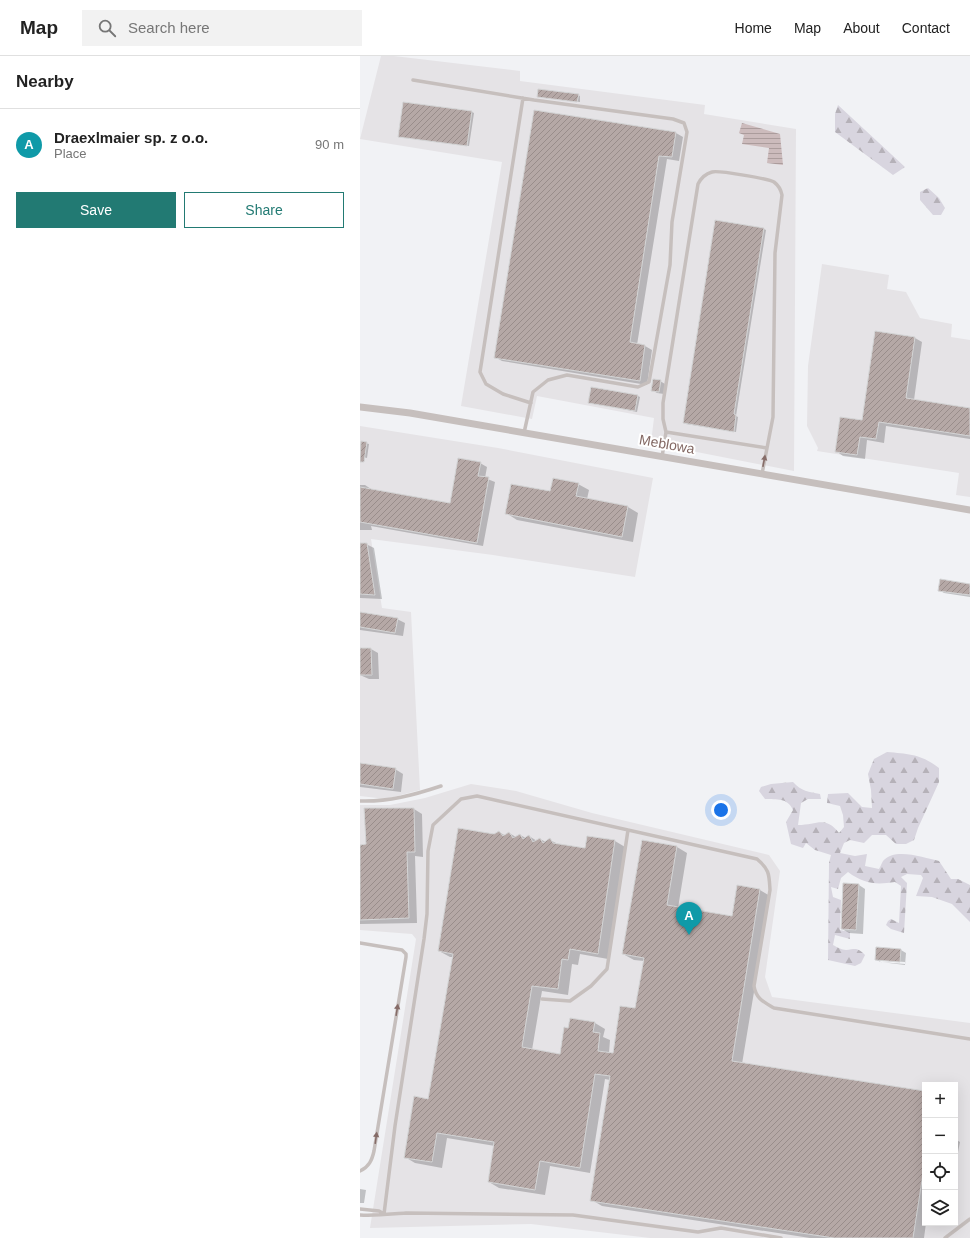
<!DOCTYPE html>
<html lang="en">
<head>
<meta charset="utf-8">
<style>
  body { margin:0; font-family:Helvetica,sans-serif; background:#f2f2f2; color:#222 }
  .controls { position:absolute; right:12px; bottom:12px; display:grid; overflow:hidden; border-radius:0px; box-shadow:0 4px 16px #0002 }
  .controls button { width:36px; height:36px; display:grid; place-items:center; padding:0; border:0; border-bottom:1px solid #e0e0e0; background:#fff; color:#222; font:20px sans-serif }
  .you { position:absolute; left:361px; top:754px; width:14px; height:14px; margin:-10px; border:3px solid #fff; border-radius:50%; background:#1a73e8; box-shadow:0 0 0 6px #1a73e833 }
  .badge { display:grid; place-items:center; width:26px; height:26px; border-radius:50%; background:#227a73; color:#fff; font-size:13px; font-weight:700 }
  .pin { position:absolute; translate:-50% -33px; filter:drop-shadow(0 1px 2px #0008) }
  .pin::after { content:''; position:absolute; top:21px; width:14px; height:12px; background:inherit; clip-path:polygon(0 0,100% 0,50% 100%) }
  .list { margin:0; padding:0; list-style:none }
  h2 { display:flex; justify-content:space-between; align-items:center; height:52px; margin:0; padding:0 16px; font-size:17px }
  h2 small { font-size:13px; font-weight:400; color:#767676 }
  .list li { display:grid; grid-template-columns:26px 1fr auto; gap:12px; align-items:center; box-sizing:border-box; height:72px; padding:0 16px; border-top:1px solid #e0e0e0 }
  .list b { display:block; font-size:15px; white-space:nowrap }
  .list p { margin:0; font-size:13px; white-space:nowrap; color:#767676 }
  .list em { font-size:13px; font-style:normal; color:#767676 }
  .actions { display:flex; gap:8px; padding:12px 16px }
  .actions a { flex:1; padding:9px 0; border:1px solid #227a73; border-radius:0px; text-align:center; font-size:14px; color:#227a73 }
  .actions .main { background:#227a73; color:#fff }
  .icon { flex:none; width:22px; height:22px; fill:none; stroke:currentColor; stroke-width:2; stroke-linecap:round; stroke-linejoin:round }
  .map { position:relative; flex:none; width:610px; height:1182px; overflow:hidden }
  header { display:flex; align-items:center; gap:24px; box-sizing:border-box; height:56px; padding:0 20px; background:#fff; border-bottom:1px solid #e0e0e0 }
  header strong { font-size:19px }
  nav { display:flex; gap:22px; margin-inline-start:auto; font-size:14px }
  .search { width:280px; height:36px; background:#f2f2f2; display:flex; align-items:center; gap:10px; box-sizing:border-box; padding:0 14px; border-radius:0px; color:#767676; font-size:15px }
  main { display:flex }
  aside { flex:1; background:#fff }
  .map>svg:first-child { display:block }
  .built { fill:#e5e3e6; fill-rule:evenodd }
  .forest { fill:url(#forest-firs) }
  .water { fill:url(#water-rules) }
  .shadow { fill:#0003; fill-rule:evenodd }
  .building { fill:url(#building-hatch); stroke:#d4d5d6 }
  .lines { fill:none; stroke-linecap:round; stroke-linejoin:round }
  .lane { stroke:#c6bfbd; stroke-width:3.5 }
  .street { stroke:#c6bfbd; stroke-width:7 }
  .oneway { fill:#866c68 }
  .labels { text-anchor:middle; stroke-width:4; stroke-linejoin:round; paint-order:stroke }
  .street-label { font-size:14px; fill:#836863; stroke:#fff }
</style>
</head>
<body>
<header>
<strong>Map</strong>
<div class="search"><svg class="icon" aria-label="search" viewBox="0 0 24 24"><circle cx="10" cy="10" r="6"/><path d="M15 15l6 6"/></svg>Search here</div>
<nav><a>Home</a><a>Map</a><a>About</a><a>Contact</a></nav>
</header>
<main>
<aside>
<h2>Nearby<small></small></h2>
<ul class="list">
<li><span class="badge" style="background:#0f9aa8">A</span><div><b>Draexlmaier sp. z o.o.</b><p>Place</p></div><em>90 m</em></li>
</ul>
<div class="actions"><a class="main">Save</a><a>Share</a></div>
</aside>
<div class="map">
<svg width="610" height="1182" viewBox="0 0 610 1182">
  <defs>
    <pattern id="forest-firs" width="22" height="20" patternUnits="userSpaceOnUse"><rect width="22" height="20" fill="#d8d5df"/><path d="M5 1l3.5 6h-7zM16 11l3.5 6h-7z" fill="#b5b1b8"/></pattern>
    <pattern id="water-rules" width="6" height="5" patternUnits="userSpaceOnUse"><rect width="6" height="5" fill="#ccbbbc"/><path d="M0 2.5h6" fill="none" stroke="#ab9c9c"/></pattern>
    <pattern id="building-hatch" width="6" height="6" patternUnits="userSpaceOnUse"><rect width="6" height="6" fill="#b5a8a6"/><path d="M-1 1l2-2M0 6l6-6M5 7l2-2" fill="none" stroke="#998d8b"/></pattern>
  </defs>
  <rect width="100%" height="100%" fill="#f1f2f5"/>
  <path class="built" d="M21 0H34L160 15V25L345 49 344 58 436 73 434 415 291 387 294 362 177 340 172 363 101 350 142 106 0 83Z
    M462 208 529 219 527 233 546 236 560 262 592 268 591 281 610 284V441L596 439 599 417 457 395 458 392 447 370 448 310Z
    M0 370 138 392 293 422 275 521 133 499 11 483 22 552 51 556 60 734 26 743 0 740Z
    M111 728 156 735 232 757 409 799 420 815 405 921 412 941 610 967V1182H290L171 1168 10 1172 56 883 52 878 0 874V749H30L65 742ZM565 1029H595V1167H565Z"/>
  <path class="forest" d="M478 49 545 111 533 119 475 76V58Z
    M568 132 579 142 585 152 581 159H573L560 144V136Z
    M527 696C549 698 561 698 579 712V726L558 772 554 784 546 788H536L526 779H512L504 787 490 784 484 787 480 797 495 800 507 798 505 810 519 813C520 811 522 807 523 805 535 791 564 802 579 805L591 823H598L610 829V866L592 848 572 841 556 840 563 822 561 819 547 818 541 821 547 827 544 877 531 873 526 869 528 865 531 863 539 867 541 830 535 826C516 829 504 828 488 816L481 822 478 833 471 831 473 841 481 844 480 874 490 876V883L475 879 473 889C477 891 482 894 486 894 496 893 497 891 505 899L501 907 495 910 468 904 469 807 471 799 455 794 446 787 443 792 431 788 426 766 433 754C427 741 417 744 405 743L399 735 401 731 411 728 433 726C441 735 449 736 460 738L461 743H448L441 747 438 769C457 769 465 759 479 777L484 771 483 759 480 750 467 747 468 738 488 737 502 751 512 752 511 734 508 718 514 703Z"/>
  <path class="water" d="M382 67 420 78 423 109 407 107 409 92 382 88 384 79 379 77Z"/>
  <path class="shadow" d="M218 39 220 40V46L178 40Z
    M174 55 316 77 323 81 319 105 307 103 277 289 285 290 292 294 287 329 142 305 135 301Z
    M112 56 114 57 109 90 42 81Z
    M404 173 406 174 376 360 378 361 376 376 326 368 324 367Z
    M555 282 562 286 554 344 610 353V383L526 370 524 387 507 384 505 403 483 400 476 395 502 365Z
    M300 325 305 328 304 338 297 337 292 334Z
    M278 340 280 341 277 356 229 346Z
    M1 386 9 388 7 402 0 400Z
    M120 407 127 411 125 422 135 426 123 490 11 470 12 474H0V429H5L11 433 90 448Z
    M218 428 229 434 227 443 268 451 278 457 273 486 157 464 146 457 191 436Z
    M0 488H6L14 492 22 543 0 542Z
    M610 529V541L584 537 579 534Z
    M0 557 37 563 45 567 43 580 0 574Z
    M0 593H11L18 597 19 623H9L0 619Z
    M0 708 35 713 43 718 41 736 0 731Z
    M54 753 62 758 63 801 55 800 57 867 0 868V790L7 789Z
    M139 776 146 780 149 777 156 781 160 779 166 782 169 780 177 785 180 783 186 786 190 784 200 789 226 793 255 785 265 791 248 903 220 898 218 909 212 908 208 939 182 935 172 994 201 999 209 973 235 967 245 973 243 981 250 984 249 997 253 998 276 953 284 905 274 904 263 898 317 791 327 797 318 852 373 861 378 830 400 834 410 840 382 1008 565 1036 566 1167 564 1182H450L242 1150 232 1144 250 1024 245 1023 230 1117 190 1110 185 1139 139 1132 129 1126 135 1090 87 1082 82 1112 55 1107 45 1101 69 1044 93 901H90L79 895 134 779Z
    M499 829 505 833 503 878 489 877 482 873Z
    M541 894 546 897 545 909 521 906 516 904ZM520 904 545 906V908L520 906Z
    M595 1083 600 1086 595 1111Z
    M0 1133 6 1134 4 1147H0Z"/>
  <path class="building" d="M178 33 219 38 217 46 177 41Z
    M43 46 112 55 107 90 38 81Z
    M174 54 316 76 312 101 299 100 270 286 285 289 280 325 134 302Z
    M355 164 404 172 374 358 376 359 374 376 323 367Z
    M515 275 555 281 546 342 610 352V380L519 366 516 383 500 381 497 399 475 396 480 361 502 364Z
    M293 323 301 324 299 336 291 335Z
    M231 331 278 339 275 355 228 347Z
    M1 385 7 386 4 406H0Z
    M98 402 121 406 118 420 129 421 117 487 0 466V431L90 447Z
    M193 422 219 427 216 440 268 450 262 481 145 458 151 428 190 435Z
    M0 487H7L15 539 0 538Z
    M580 523 610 528V539L578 535Z
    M0 556 38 562 35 577 0 571Z
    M0 592H11L12 619H0Z
    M0 707 36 712 33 733 0 728Z
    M4 752H54L55 796H47L49 862 0 864V789L6 788Z
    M98 772 134 778 139 775 143 780 149 776 153 782 160 778 163 783 169 779 173 786 180 782 183 787 190 782 193 787 225 792 227 780 255 784 238 898 210 893 208 904 202 903 198 933 172 930 162 991 200 998 204 971 208 972 210 962 235 966 233 976 240 977 238 995 253 997 260 950 275 952 284 902 262 898 282 784 317 790 307 849 372 860 377 829 400 833 372 1005 565 1035V1105L553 1182H474L230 1145 250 1020 235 1018 220 1112 180 1105 175 1134 128 1126 134 1086 77 1077 72 1106 44 1102 54 1040 68 1043 93 898 78 895Z
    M483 827 499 828 496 874 481 873Z
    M516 891 541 893 540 906 515 904Z"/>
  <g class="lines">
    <path class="lane" d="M53 24 174 44 313 63 324 67 327 76 312 166 310 209 289 326 278 331 207 319 188 324 173 336 164 377
      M163 42 120 316 126 328 143 338 171 347
      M306 376 407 392
      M302 401 306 376 303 363V347L338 128C341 122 345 118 352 116 358 114 409 123 414 126 418 129 421 134 422 139L415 197 413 361 402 418
      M0 745C28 746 54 739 81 730
      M0 887 42 894 46 898V901L14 1095C12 1104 9 1111 0 1115
      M182 943 210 945 231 930 247 913 268 774
      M0 1153 19 1155 24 1158
      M24 1158 35 1070 64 883 67 858 68 795 73 769 101 743 117 740 397 803C410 814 409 819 410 834L394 930C396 943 404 946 414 952L610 983
      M0 1159C16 1160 31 1158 46 1157L213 1159 338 1176 361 1172 421 1182
      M585 1182 610 1163"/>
    <path class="street" d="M0 351 50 357 610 454"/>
  </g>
  <defs><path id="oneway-solid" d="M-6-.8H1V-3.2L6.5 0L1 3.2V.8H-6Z"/></defs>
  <g class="oneway">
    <use href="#oneway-solid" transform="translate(404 405) rotate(-79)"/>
    <use href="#oneway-solid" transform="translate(37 954) rotate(-81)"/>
    <use href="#oneway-solid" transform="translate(16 1082) rotate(-82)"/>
  </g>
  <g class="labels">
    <g class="street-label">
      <text transform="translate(307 388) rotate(10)" y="5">Meblowa</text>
    </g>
  </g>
</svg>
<div class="controls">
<button>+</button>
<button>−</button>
<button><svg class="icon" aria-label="locate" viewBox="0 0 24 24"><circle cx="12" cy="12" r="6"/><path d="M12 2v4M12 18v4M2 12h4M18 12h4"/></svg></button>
<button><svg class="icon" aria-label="layers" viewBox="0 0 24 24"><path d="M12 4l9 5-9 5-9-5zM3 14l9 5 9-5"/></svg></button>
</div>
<div class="you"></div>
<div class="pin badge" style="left:329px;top:879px;background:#0f9aa8">A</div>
</div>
</main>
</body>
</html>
